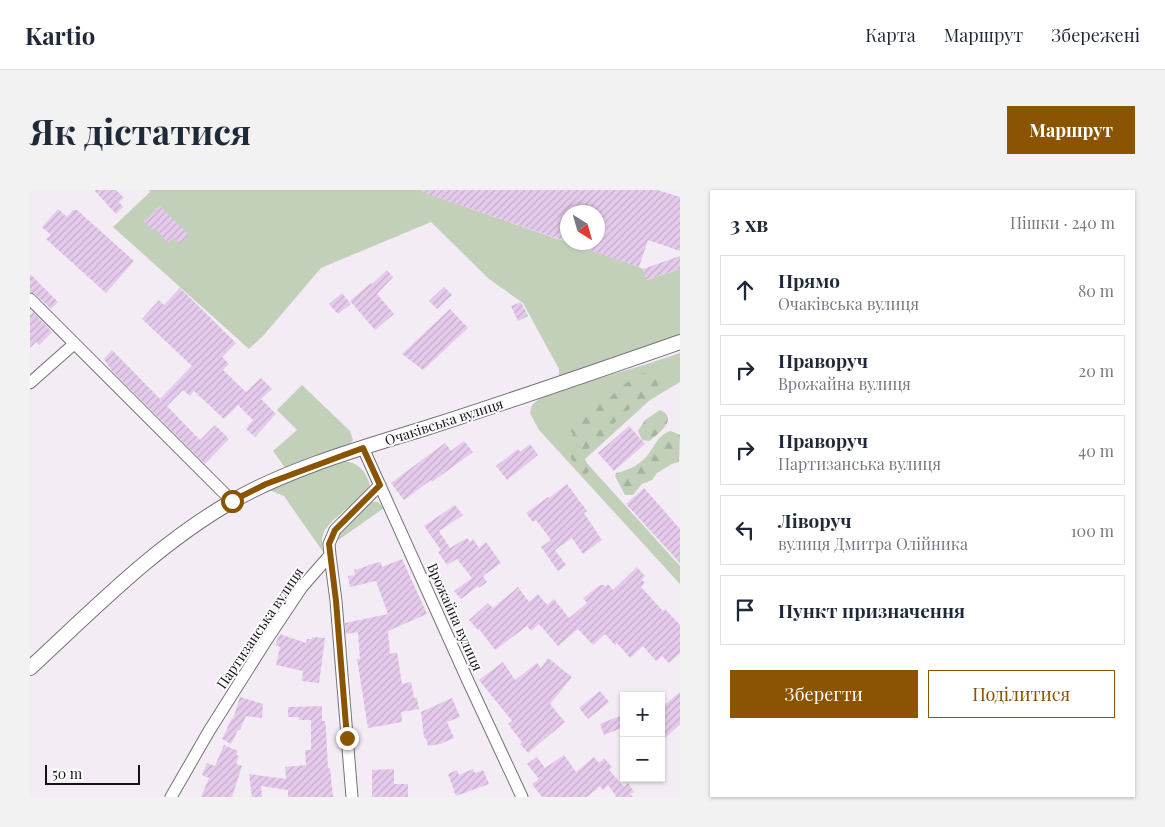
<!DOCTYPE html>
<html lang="uk">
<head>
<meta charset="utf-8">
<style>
  body { margin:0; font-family:"Playfair Display",serif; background:#f2f2f3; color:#1f2937 }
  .controls { position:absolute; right:15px; bottom:15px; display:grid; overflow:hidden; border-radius:0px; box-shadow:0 1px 4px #0004 }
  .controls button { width:45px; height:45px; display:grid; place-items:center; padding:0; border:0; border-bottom:1px solid #e0e1e3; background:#fff; color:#1f2937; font:25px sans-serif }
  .compass { position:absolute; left:530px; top:15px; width:45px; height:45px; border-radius:50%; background:#fff; box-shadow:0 1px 4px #0004; rotate:143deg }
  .scale { position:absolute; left:15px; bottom:12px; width:95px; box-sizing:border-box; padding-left:5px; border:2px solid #151315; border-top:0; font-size:14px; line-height:18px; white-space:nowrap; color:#151315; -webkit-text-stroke:4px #fdfbfe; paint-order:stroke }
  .stop { position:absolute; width:15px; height:15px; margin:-11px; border:4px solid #8a5403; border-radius:50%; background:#fff }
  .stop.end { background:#8a5403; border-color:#fff; box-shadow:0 1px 5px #0008 }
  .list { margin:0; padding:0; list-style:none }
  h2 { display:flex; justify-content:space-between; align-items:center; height:65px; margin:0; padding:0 20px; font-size:21px }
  h2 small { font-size:16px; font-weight:400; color:#747a83 }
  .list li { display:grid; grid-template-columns:32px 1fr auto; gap:15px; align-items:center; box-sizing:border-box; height:70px; margin:0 10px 10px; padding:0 10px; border:1px solid #e0e1e3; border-radius:0px }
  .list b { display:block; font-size:19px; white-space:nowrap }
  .list p { margin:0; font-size:16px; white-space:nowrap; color:#747a83 }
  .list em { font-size:16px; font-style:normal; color:#747a83 }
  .actions { display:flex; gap:10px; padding:15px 20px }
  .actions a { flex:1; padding:11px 0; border:1px solid #8a5403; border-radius:0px; text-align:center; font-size:18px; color:#8a5403 }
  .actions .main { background:#8a5403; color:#fff }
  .icon { flex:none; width:28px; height:28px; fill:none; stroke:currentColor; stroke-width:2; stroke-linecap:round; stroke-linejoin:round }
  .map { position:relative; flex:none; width:650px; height:607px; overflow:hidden; border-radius:0px }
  header { display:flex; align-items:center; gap:30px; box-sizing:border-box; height:70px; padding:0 25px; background:#fff; border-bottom:1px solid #e0e1e3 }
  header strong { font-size:24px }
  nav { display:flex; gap:28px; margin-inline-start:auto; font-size:18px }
  .intro { display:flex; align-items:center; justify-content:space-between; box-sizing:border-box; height:120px; padding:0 30px }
  h1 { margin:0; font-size:35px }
  .button { padding:12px 22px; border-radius:0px; background:#8a5403; color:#fff; font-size:18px; font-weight:700 }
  main { display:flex; gap:30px; padding:0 30px }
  aside { flex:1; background:#fff; border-radius:0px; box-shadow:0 1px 4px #0004 }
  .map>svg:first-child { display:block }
  .green { fill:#c2d0ba }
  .forest { fill:url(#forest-firs) }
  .building { fill:url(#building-hatch) }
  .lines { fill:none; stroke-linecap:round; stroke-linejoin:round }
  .minor-casing { stroke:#777178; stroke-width:13 }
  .tertiary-casing { stroke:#777178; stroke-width:16 }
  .minor { stroke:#fff; stroke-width:11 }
  .tertiary { stroke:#fff; stroke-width:14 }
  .route { stroke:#8a5403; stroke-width:6 }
  .labels { text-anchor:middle; stroke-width:4; stroke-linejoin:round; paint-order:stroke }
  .street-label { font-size:14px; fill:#151315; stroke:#fdfbfe }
</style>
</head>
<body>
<header>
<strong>Kartio</strong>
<nav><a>Карта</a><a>Маршрут</a><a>Збережені</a></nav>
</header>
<div class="intro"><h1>Як дістатися</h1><a class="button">Маршрут</a></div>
<main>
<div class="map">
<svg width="650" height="607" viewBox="0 0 650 607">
  <defs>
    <pattern id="forest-firs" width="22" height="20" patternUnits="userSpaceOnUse" patternTransform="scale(1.25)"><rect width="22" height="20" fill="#c2d0ba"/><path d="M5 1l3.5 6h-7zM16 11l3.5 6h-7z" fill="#a6b29f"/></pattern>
    <pattern id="building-hatch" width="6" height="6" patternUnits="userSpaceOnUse" patternTransform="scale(1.25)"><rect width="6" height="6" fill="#e5caec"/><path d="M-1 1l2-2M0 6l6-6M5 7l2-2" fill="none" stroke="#c4adca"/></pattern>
  </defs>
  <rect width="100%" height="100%" fill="#f3ecf4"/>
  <path class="green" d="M119 0H396L404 6 609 77 613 79 617 90 650 79V144L529 186V179L493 113 459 89 401 32 291 78 233 146 219 159 83 37 120 2Z
    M650 163V192L620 210 554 270 650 376V394L509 240 500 223 502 215 513 205 614 175Z
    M272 195 320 241 323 250 317 257 256 279 243 261 267 240 247 220Z
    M312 271C328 272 336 280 340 296 329 311 300 329 294 342 291 349 292 355 293 362L254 306 239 300Z
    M341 312H348L354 318 304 353C308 336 328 323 341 312Z"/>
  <path class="forest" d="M615 183 626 189 630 201 627 205 611 211 598 220 589 228 576 242 573 251 567 256 559 258 554 263V267L560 279 556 285H553C537 267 539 266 543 243L535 239C534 233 536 231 540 227L553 228 560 219 573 213 592 196 609 184Z
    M630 220C649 228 629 244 619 251L612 250 608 241 615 230Z
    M641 241 650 245 649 272 642 274 627 283 622 290 612 294 603 305H595L585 286 586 283C596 281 606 277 614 269 624 260 626 245 641 241Z"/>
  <path class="building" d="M64 0H86L94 8 89 12 93 17 86 24Z
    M392 0H627L650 7V61L618 50 609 77 542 54V52H568V22H538V52L392 2Z
    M130 16 159 45 149 54 144 48 139 53 124 38 122 40 114 32Z
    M28 19 37 27 43 20H47L104 71 76 103 16 49 21 45 12 37Z
    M650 66V79L616 90 613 79Z
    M357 80 363 87 347 104 364 124 345 140 320 111 341 93 342 94Z
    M0 84 28 112 21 119 5 104 0 102Z
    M414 97 422 105 407 119 399 111Z
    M150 98 206 153 192 167 199 174 193 180 216 202 231 188 242 199 231 209 246 224 225 247 216 239 223 230 208 215 194 229 164 201 160 206 153 200 137 216 170 250 185 235 199 249 175 274 82 181 74 169 82 160 130 209 162 176 112 129 129 110 134 115Z
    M312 103 321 114 308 124 299 114Z
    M491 112 498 126 488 131 481 116Z
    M420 119 438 138 393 180 372 164Z
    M3 122 22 142 9 155 6 152 0 158V125Z
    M599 236 615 254 584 281 568 263Z
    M434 251 443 262 402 292 401 290 374 310 361 293 415 253 421 261Z
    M500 254 508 265 477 290 466 276 488 259 490 262Z
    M537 294 557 321 554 323 572 350 553 364 542 348 525 360 536 375 528 381 511 357 521 350 506 330 503 332 496 323 518 307 519 308Z
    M614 298 650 339V373L596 314Z
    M425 315 433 325 409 341 420 358 437 348 440 352 443 349 449 358 456 352 471 373 453 386 457 392 449 398 448 396 431 409 424 401 442 388 427 369 417 375 408 362 411 360 394 336Z
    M372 369 397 424 358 441 360 464 367 462 372 494 381 492 384 508H387L389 519 371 522 372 532 338 538 327 469H330L328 442 316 444 315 433 358 424 346 391 320 397 318 386 325 385 324 380 338 376V375L351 372 352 377Z
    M607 377 615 386 612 390 615 393 611 397 633 421 635 419 650 435V463L639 473 632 466 626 471 613 456 600 468 587 453 585 455 575 444 563 455 548 439 528 456 509 434 501 441 497 436 465 460 449 439 448 440 439 430 458 413 463 418 488 397 499 412 508 404 517 415 524 409 539 428 557 413 553 408 570 395H574L575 397 578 394 583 400Z
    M250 444 276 453 277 449H282V447L295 448 289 493 272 491 273 481 246 475 250 457 245 455Z
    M518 468 542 487 520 514 535 532 498 563 490 554 492 552 478 534 482 531 449 490 473 472 485 490 507 473 511 478Z
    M570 501 579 512 558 529 549 518Z
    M650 502V534L631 552V518Z
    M210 507 233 514 232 528 216 526 210 540H208L201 554 192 549 202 528 203 529Z
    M422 508 430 527 417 532 424 548 410 554 398 556 396 548H394L391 522Z
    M292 516V531H295L296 539 298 579 300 578 303 607H258V600L231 596 232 607H222L219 584 256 589 255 577 276 575 275 560H281V530H269V527H258V517Z
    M594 524V537L574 545 570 534Z
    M194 555 208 561 206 565 209 566 206 574 212 576 202 607H171L179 588 172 585 177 573 185 576Z
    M534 565 546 582 564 567 569 573 574 568 582 577 579 580 594 597 598 593 604 602 600 604 603 607H585L586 606 578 595 573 600 570 596 557 607H512L502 594 509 589 497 574 507 567 515 578Z
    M364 579V594H378V607H342V580Z
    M443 579 445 583 453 580 459 594 426 606 418 584 427 580 429 585Z"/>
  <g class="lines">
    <defs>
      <path id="minor" d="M0 109 202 311
        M0 193 44 154
        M333 258 438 491 492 607
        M300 365 306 411 322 607
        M141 607 179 541 234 454 272 397 300 365 299 354 305 340 350 295"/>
      <path id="tertiary" d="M0 478C64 419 126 355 201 312 259 278 335 257 399 237 483 210 567 181 650 152"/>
    </defs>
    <use href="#minor" class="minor-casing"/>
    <use href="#tertiary" class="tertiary-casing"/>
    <use href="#minor" class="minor"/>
    <use href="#tertiary" class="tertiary"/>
  </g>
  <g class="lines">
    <path class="route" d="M202 311 236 294 333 258 350 295 305 340 299 354 306 411 317 548"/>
  </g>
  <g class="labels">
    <g class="street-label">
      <text transform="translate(414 232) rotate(-18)" y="5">Очаківська вулиця</text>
      <text transform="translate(425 427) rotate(66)" y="5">Врожайна вулиця</text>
      <text transform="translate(230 438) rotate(-56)" y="5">Партизанська вулиця</text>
    </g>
  </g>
</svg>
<div class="controls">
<button>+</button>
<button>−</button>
</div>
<svg class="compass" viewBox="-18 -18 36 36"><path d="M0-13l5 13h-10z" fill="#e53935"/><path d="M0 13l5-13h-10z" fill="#747a83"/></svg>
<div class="scale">50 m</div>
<div class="stop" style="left:202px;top:311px"></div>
<div class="stop end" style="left:317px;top:548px"></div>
</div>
<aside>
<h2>3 хв<small>Пішки · 240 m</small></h2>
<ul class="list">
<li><svg class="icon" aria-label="ahead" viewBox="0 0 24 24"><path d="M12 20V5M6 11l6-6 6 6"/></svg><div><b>Прямо</b><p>Очаківська вулиця</p></div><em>80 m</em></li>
<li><svg class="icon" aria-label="right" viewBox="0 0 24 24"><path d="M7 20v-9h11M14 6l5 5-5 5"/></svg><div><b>Праворуч</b><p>Врожайна вулиця</p></div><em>20 m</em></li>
<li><svg class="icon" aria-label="right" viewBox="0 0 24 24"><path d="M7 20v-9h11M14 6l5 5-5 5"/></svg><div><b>Праворуч</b><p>Партизанська вулиця</p></div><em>40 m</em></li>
<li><svg class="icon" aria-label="left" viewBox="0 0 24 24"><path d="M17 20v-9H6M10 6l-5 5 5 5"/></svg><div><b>Ліворуч</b><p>вулиця Дмитра Олійника</p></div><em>100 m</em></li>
<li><svg class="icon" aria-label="arrive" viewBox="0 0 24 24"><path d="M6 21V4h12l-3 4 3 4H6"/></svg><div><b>Пункт призначення</b></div></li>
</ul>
<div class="actions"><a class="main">Зберегти</a><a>Поділитися</a></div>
</aside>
</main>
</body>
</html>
